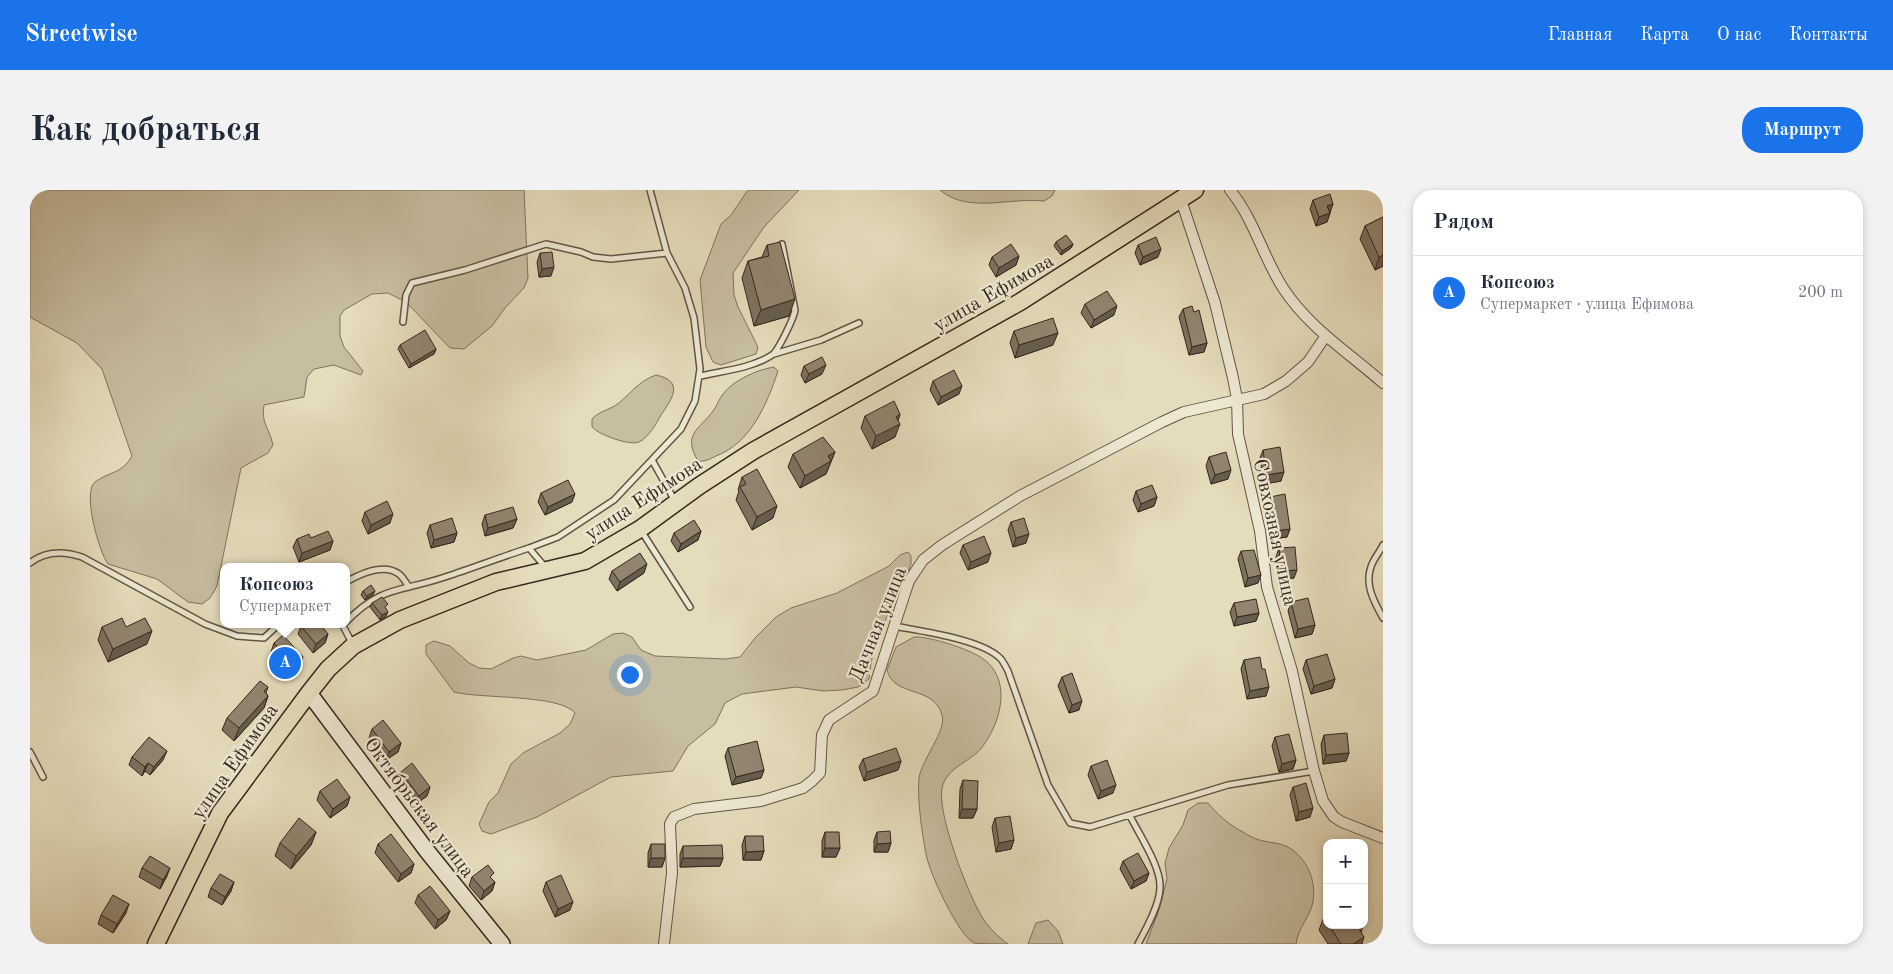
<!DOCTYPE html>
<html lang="ru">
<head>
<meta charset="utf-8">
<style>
  body { margin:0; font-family:"Old Standard TT",serif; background:#f2f2f3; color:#1f2937 }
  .controls { position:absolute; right:15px; bottom:15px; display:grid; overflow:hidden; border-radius:10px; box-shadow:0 2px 8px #0003 }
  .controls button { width:45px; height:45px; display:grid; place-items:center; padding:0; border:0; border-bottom:1px solid #e0e1e3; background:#fff; color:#1f2937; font:25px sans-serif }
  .you { position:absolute; left:599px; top:484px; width:18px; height:18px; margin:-12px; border:4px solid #fff; border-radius:50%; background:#1a73e8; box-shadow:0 0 0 8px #1a73e833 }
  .badge { display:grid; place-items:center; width:32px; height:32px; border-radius:50%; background:#1a73e8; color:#fff; font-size:16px; font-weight:700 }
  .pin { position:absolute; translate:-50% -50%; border:2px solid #fff; box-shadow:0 1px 5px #0006 }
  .popup { position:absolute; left:190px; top:373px; width:130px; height:65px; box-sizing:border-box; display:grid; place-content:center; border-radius:10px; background:#fff; filter:drop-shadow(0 1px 4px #0005); font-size:16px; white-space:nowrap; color:#747a83 }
  .popup b { font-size:19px; color:#1f2937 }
  .popup::after { content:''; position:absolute; left:50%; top:100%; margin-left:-10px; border:10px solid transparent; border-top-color:#fff }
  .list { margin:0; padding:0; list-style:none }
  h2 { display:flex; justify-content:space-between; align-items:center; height:65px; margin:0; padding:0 20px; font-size:21px }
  h2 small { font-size:16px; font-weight:400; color:#747a83 }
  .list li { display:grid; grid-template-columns:32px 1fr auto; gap:15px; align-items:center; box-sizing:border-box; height:75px; padding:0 20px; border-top:1px solid #e0e1e3 }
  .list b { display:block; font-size:19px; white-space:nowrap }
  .list p { margin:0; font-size:16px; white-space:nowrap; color:#747a83 }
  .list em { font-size:16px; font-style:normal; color:#747a83 }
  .map { position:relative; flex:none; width:1353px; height:754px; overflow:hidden; border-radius:20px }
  header { display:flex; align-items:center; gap:30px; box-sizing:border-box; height:70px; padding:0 25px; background:#1a73e8; color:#fff }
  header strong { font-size:24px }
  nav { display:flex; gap:28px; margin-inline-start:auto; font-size:18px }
  .intro { display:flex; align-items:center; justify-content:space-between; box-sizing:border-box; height:120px; padding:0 30px }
  h1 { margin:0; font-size:35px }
  .button { padding:12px 22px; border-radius:20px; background:#1a73e8; color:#fff; font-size:18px; font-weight:700 }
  main { display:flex; gap:30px; padding:0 30px }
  aside { flex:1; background:#fff; border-radius:20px; box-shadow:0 2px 8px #0003 }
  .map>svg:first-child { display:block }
  .green { fill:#c7bda0; stroke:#7e725f }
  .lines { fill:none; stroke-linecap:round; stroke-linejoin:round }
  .lane-casing { stroke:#625445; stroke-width:8 }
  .street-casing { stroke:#625445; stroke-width:12 }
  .secondary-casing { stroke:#36271e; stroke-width:18 }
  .primary-casing { stroke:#36271e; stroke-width:19 }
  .lane { stroke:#eee8d3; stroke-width:5 }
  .street { stroke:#eee8d3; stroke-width:10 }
  .secondary { stroke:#eee8d3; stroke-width:15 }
  .primary { stroke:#e5dcbb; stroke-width:16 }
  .wall { fill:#7d7260; stroke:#36271e }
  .shaded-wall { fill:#665d4e; stroke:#36271e }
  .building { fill:#918570; stroke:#36271e }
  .labels { text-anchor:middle; stroke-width:4.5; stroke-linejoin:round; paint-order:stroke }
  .street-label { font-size:20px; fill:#36271e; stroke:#eee8d3 }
</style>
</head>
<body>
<header>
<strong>Streetwise</strong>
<nav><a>Главная</a><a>Карта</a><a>О нас</a><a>Контакты</a></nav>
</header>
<div class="intro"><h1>Как добраться</h1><a class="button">Маршрут</a></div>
<main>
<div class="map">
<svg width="1353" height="754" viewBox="0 0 1353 754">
  <rect width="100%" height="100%" fill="#e5dcbb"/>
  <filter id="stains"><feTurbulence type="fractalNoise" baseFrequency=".004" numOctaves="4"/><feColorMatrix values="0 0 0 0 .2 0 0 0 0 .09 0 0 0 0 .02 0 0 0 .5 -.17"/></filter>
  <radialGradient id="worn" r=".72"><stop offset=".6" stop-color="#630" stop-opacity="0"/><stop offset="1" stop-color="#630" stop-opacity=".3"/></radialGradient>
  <path class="green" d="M0 0H494L498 88 494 98 475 118 462 136 434 159 420 158 376 112 358 103 342 104 314 120 310 126V146L314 157 333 181 331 185 304 175 284 179 277 187 274 207 234 215C231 234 239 237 243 255L238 263 211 278 187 396 180 408 172 414 158 412 127 389 78 374C69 362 52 302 65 292 80 281 92 284 102 266L72 179 47 153 0 127Z
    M718 0H769L734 37 703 83 704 105 708 117 728 157 726 164 691 175 683 172 676 157 670 90 691 34 701 25Z
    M910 0H1025L1022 6 1014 11C980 7 938 24 910 0Z
    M744 177 748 181C737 214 721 253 686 266 680 269 675 272 668 271 652 244 669 240 683 221 687 216 689 209 693 204 704 190 726 180 744 177Z
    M626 185C655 191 642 209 631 225 626 234 619 247 609 252 600 256 569 245 562 237V229C569 221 580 220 589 213 602 202 609 191 626 185Z
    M878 362 881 366V374C866 413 842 446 839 489L828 497 812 500 793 501 766 497 712 504 695 513 685 534 658 556 643 581 581 587 507 627 461 644 452 641 449 634 459 612 468 603 481 574 493 563 530 543 540 534 545 523C529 504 451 509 424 502L396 464V455L404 451 420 456 439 473 449 478 461 479 483 468 491 466 507 470 556 460 583 444 593 443 602 447 611 460 625 466 695 469 710 467 725 448 746 427 761 418 807 403 859 376 870 365Z
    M884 447C899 446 939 459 952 468 982 488 972 530 953 556 942 572 917 576 912 598 907 624 938 704 952 727 959 738 968 747 978 754 969 754 953 754 944 753 928 745 899 682 896 664 892 643 887 609 889 588 892 569 917 540 912 525 904 495 864 508 857 480L866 457Z
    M1168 613H1178C1188 625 1199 635 1213 642 1219 646 1227 650 1234 651 1242 653 1249 653 1256 656 1276 666 1287 690 1283 712 1280 727 1268 738 1266 754H1116L1129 720 1137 689 1135 673 1139 658 1153 635 1158 620Z
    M1018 730 1028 741 1033 754H998L1006 733Z"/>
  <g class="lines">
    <defs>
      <path id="lane" d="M373 132 376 105 382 93 435 80 516 54 551 62 563 67 581 69 637 63
        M744 164 791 150 829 133
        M670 186C692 181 723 178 742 165 748 161 764 128 765 120L752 54
        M622 270 645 311
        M612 342 660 417
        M1353 355C1350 361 1346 366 1343 372 1333 392 1343 410 1353 428
        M499 358 528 347 584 310 651 239 665 211 670 179 664 128 655 98 637 63 620 0
        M0 373C15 361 34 361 52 367L175 434 207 446 234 448 249 434
        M316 392C330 384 354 373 369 384 373 387 376 393 379 397
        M316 432C352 395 371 402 415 387 443 378 471 367 499 358L516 378
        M312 434 322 453
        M864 436C890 441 951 449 970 468 973 471 976 477 978 481L1018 595 1040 633 1060 637 1198 595 1284 581
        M0 562 13 587
        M1100 626C1109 644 1131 677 1130 697 1130 714 1116 739 1108 754"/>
      <path id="street" d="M1200 0C1224 29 1233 67 1253 98 1279 138 1318 162 1353 193
        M1151 10 1185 113 1203 188 1207 209 1208 244 1230 341 1237 397 1262 481 1284 581 1293 611 1304 627 1312 632 1353 648
        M634 754 642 683 640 634 644 627 664 619 731 611 773 598 782 591 790 583 792 545 799 530 843 501 879 391 893 370 912 355 990 306 1132 232 1154 222 1234 204 1256 191 1278 172 1295 147"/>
      <path id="secondary" d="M279 503 397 661 472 754"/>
      <path id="primary" d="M126 754 190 623 279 503 298 479 323 456 370 430 466 392 555 371 610 339 669 296 723 261 990 112 1165 0"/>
    </defs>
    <use href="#lane" class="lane-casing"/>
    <use href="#street" class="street-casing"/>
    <use href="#secondary" class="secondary-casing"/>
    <use href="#primary" class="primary-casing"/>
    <use href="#lane" class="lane"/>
    <use href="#street" class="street"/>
    <use href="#secondary" class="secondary"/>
    <use href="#primary" class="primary"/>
  </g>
  <path class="wall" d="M1283 10 1300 23 1297 32 1286 36 1280 19Z
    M1353 27V76L1345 80 1330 49 1335 36Z
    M1026 52 1043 54 1041 58 1031 65 1024 56Z
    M737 55 759 126 724 136 712 88 718 71 732 67Z
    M1108 55 1128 67 1110 75 1105 63Z
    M510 63 521 86 509 87 507 72Z
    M989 66 986 75 966 87 959 75 962 67Z
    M1055 114 1084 125 1061 138 1051 123Z
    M1153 119 1164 122 1177 153 1174 162 1159 165 1149 127Z
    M984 141 1023 155 985 168 980 153Z
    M370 155 406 159 404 164 379 178 368 159Z
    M774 176 792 184 775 193 771 185Z
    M903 191 929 204 908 215 900 200Z
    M870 224 868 231 865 247 842 259 831 238 835 226Z
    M1233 260 1251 291 1234 294 1230 268Z
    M805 262 796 284 770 298 758 277 763 264Z
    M1179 267 1198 289 1181 294 1176 276Z
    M712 287 743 328 722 340 706 310 709 301 708 300Z
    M1106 301 1127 307 1124 316 1108 322 1103 310Z
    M511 303 542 312 515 325 508 312Z
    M1240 307 1260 339 1257 347 1242 349 1237 315Z
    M335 322 360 333 338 344 332 331Z
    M455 325 487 329 483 338 455 346 452 334Z
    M981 332 996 353 983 357 978 340Z
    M400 335 427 343 424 352 401 358 397 343Z
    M671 341 668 350 648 362 641 351 644 343Z
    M281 348 303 351 300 360 269 372 263 357 267 349Z
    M933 355 958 372 938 380 930 363Z
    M1249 358 1264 388 1248 389 1246 367Z
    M1211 361 1228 393 1215 397 1208 369Z
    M582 381 614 383 587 401 579 389Z
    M333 401 343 405 335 410 331 405Z
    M1261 412 1285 435 1282 444 1265 448 1258 421Z
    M342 413 356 419V426L350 430 340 417Z
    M1204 413 1229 423 1226 431 1204 436 1200 422Z
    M271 436 298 444 295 453 283 463 268 444Z
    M72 437H96L117 454 78 472 68 450Z
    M244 453 270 476 255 489 239 472 242 464 241 462Z
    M1214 470 1232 479 1236 506 1217 509 1211 479Z
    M1276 470 1305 489 1302 498 1281 504 1273 479Z
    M1032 487 1049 520 1039 523 1028 496Z
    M238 497 236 503 238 506 234 518 204 551 192 540 197 528Z
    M342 539 371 553 368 562 356 570 339 548Z
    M1294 545 1319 563 1316 571 1293 574 1291 554Z
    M1245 547 1266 570 1263 579 1249 582 1242 556Z
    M698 558 734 580 731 588 702 595 695 566Z
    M102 567 133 570 120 585 115 581 112 586 99 575Z
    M833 569 871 571 868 580 834 591 829 577Z
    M1061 576 1083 603 1068 609 1058 585Z
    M371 582 400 597 397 606 386 614 368 591Z
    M933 590 947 619 943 628H929L930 599Z
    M1263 597 1280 627 1266 631 1260 605Z
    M290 601 320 607 317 616 300 628 287 610Z
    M965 628 984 650 981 659 966 662 962 637Z
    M286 642 281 655 261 679 245 666 250 653Z
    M795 642 810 658 806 667H792V651Z
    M847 642 861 653 858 662H844V650Z
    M715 646 734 661 731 670H713L712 655Z
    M348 654 384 674 381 683 368 692 345 663Z
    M621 654 635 668 632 677H618V663Z
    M653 656 693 668 690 676 650 677V664Z
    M1093 671 1119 683 1116 691 1101 699 1090 679Z
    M112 678 137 686 130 699 109 687Z
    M442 687 462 689 465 692 462 701 451 710 439 696Z
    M204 692 201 701 192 715 178 707 181 698Z
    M516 692 540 720 525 727 513 701Z
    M388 705 420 721 416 730 405 739 385 713Z
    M96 723 83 743 68 734 71 725Z
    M1297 726V735H1333L1331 742 1332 754H1298L1289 740 1294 727Z"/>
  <path class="shaded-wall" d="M1303 14 1300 23 1297 16Z
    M1300 23 1297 32 1286 36 1289 27Z
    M1043 54 1041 58 1031 65 1032 61Z
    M1131 59 1128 67 1110 75 1113 67Z
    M1353 65V76L1345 80 1349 67Z
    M989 66 986 75 966 87 969 78Z
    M524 77 521 86 509 87 512 79Z
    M765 109 759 126 724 136 731 120Z
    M1087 116 1084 125 1061 138 1064 130Z
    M1028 143 1023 155 985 168 989 155Z
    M1177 153 1174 162 1159 165 1162 157Z
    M406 159 404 164 379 178 381 174Z
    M796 175 792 184 775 193 779 184Z
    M932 196 929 204 908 215 911 207Z
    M870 224 866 236 870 234 865 247 842 259 846 246 866 227Z
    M805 262 796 284 770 298 775 286 798 266Z
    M1201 280 1198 289 1181 294 1185 285Z
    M1254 282 1251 291 1234 294 1237 285Z
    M545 304 542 312 515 325 518 317Z
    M1127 307 1124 316 1108 322 1111 314Z
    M747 316 743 328 722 340 727 327Z
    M363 324 360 333 338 344 341 335Z
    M487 329 483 338 455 346 458 338Z
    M1260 339 1257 347 1242 349 1245 341Z
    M671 341 668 350 648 362 651 354Z
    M427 343 424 352 401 358 404 350Z
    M999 344 996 353 983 357 986 348Z
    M303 351 300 360 269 372 272 363Z
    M961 363 958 372 938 380 941 372Z
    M617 374 614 383 587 401 590 392Z
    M1267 380 1264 388 1248 389 1251 381Z
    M1231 385 1228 393 1215 397 1218 388Z
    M345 401 343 405 335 410 337 406Z
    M358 422 356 426 350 430 352 425Z
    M1229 423 1226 431 1204 436 1207 427Z
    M1285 435 1282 444 1265 448 1268 439Z
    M122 441 117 454 78 472 83 459Z
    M298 444 295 453 283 463 286 454Z
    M273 467 270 476 255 489 258 481Z
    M1305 489 1302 498 1281 504 1284 496Z
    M1239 497 1236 506 1217 509 1220 501Z
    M238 506 234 518 204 551 209 538Z
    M1052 511 1049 520 1039 523 1042 515Z
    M371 553 368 562 356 570 359 562Z
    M137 561 133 570 120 585 124 577Z
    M1319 563 1316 571 1293 574 1296 565Z
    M1266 570 1263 579 1249 582 1252 574Z
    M871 571 868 580 834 591 837 582Z
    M118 573 115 581 112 586 115 577Z
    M734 580 731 588 702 595 706 587Z
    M1086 595 1083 603 1068 609 1071 601Z
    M400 597 397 606 386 614 389 606Z
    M320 607 317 616 300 628 303 619Z
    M1283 618 1280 627 1266 631 1269 622Z
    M932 619H947L943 628H929Z
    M286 642 281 655 261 679 266 666Z
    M984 650 981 659 966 662 969 653Z
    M861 653 858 662H844L847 654Z
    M795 658H810L806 667H792Z
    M734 661 731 670H713L716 662Z
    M621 668H635L632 677H618Z
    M653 668H693L690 676 650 677Z
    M384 674 381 683 368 692 371 684Z
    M140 678 137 686 130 699 133 690Z
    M1119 683 1116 691 1101 699 1104 691Z
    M204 692 201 701 192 715 195 707Z
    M465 692 462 701 451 710 454 701Z
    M543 712 540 720 525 727 528 719Z
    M99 714 96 723 83 743 87 734Z
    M420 721 416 730 405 739 408 730Z
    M1330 735H1333L1330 745 1328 737Z
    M1334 747 1332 754H1323Z"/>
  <path class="building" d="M1300 4 1303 14 1297 16 1300 23 1289 27 1283 10Z
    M1353 27V65L1349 67 1335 36Z
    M1036 45 1043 54 1032 61 1026 52Z
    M1126 47 1131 59 1113 67 1108 55Z
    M750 52 765 109 731 120 718 71 739 66 737 55Z
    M981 54 989 66 969 78 962 67Z
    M522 62 524 77 512 79 510 63Z
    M1077 101 1087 116 1064 130 1055 114Z
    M1162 116 1164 122 1169 120 1177 153 1162 157 1153 119Z
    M1023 128 1028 143 989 155 984 141Z
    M395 140 406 159 381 174 370 155Z
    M792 167 796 175 779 184 774 176Z
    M924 180 932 196 911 207 903 191Z
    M864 211 870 224 866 227 870 234 846 246 835 226Z
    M793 247 805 262 798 266 801 271 775 286 763 264Z
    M1250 257 1254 282 1237 285 1233 260Z
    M1196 262 1201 280 1185 285 1179 267Z
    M727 279 747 316 727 327 710 297 716 294 712 287Z
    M538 290 545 304 518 317 511 303Z
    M1122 295 1127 307 1111 314 1106 301Z
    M1255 304 1260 339 1245 341 1240 307Z
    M357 311 363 324 341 335 335 322Z
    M483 317 487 329 458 338 455 325Z
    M422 328 427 343 404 350 400 335Z
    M994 328 999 344 986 348 981 332Z
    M664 330 671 341 651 354 644 343Z
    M298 341 303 351 272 363 267 349 279 344 281 348Z
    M954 346 961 363 941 372 933 355Z
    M1265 357 1267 380 1251 381 1249 358Z
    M1224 360 1231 385 1218 388 1211 361Z
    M610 363 617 374 590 392 582 381Z
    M341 395 345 401 337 406 333 401Z
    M352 407 358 414 355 417 358 422 352 425 342 413Z
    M1278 408 1285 435 1268 439 1261 412Z
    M1226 409 1229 423 1207 427 1204 413Z
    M92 428 96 437 115 428 122 441 83 459 72 437Z
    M273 434H290L298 444 286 454 271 436Z
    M253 445 273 467 258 481 243 463 248 458 244 453Z
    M1297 464 1305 489 1284 496 1276 470Z
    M1230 467 1232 479H1235L1239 497 1220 501 1214 470Z
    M1042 483 1052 511 1042 515 1032 487Z
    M230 491 238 497 234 501 238 506 209 538 197 528Z
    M353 530 371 553 359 562 342 539Z
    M1317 543 1319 563 1296 565 1294 545Z
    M1259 544 1266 570 1252 574 1245 547Z
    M119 547 137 561 124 577 118 573 115 577 102 567Z
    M727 551 734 580 706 587 698 558Z
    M866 558 871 571 837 582 833 569Z
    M1077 570 1086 595 1071 601 1061 576Z
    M382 573 400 597 389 606 371 582Z
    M307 589 320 607 303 619 290 601Z
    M933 590 948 591 947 619H932Z
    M1276 593 1283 618 1269 622 1263 597Z
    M980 626 984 650 969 653 965 628Z
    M269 628 286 642 266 666 250 653Z
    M860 641 861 653 847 654V642Z
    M795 642H809L810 658H795Z
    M361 644 384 674 371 684 348 654Z
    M715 646H733L734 661 716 662Z
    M621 654H635V668H621Z
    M692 655 693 668H653V656Z
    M1108 663 1119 683 1104 691 1093 671Z
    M120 666 140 678 133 690 112 678Z
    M458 675 464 683 460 687 465 692 454 701 442 687Z
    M190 684 204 692 195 707 181 698Z
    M531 685 543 712 528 719 516 692Z
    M400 696 420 721 408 730 388 705Z
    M83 705 99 714 87 734 71 725Z
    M1299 735H1330L1328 737 1334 747 1323 754H1311Z"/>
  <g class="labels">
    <g class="street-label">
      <text transform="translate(963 102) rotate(-30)" y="7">улица Ефимова</text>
      <text transform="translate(613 308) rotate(-33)" y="7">улица Ефимова</text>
      <text transform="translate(1246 342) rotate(78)" y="7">Совхозная улица</text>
      <text transform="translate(847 434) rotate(-68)" y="7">Дачная улица</text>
      <text transform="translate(204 571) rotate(-55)" y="7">улица Ефимова</text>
      <text transform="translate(390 617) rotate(53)" y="7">Октябрьская улица</text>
    </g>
  </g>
  <rect width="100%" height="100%" filter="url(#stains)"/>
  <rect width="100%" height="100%" fill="url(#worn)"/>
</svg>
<div class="controls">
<button>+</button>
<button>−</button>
</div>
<div class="you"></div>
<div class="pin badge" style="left:255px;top:473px">A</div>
<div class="popup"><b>Копсоюз</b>Супермаркет</div>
</div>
<aside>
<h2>Рядом<small></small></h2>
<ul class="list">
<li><span class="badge">A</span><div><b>Копсоюз</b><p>Супермаркет · улица Ефимова</p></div><em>200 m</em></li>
</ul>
</aside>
</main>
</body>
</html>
